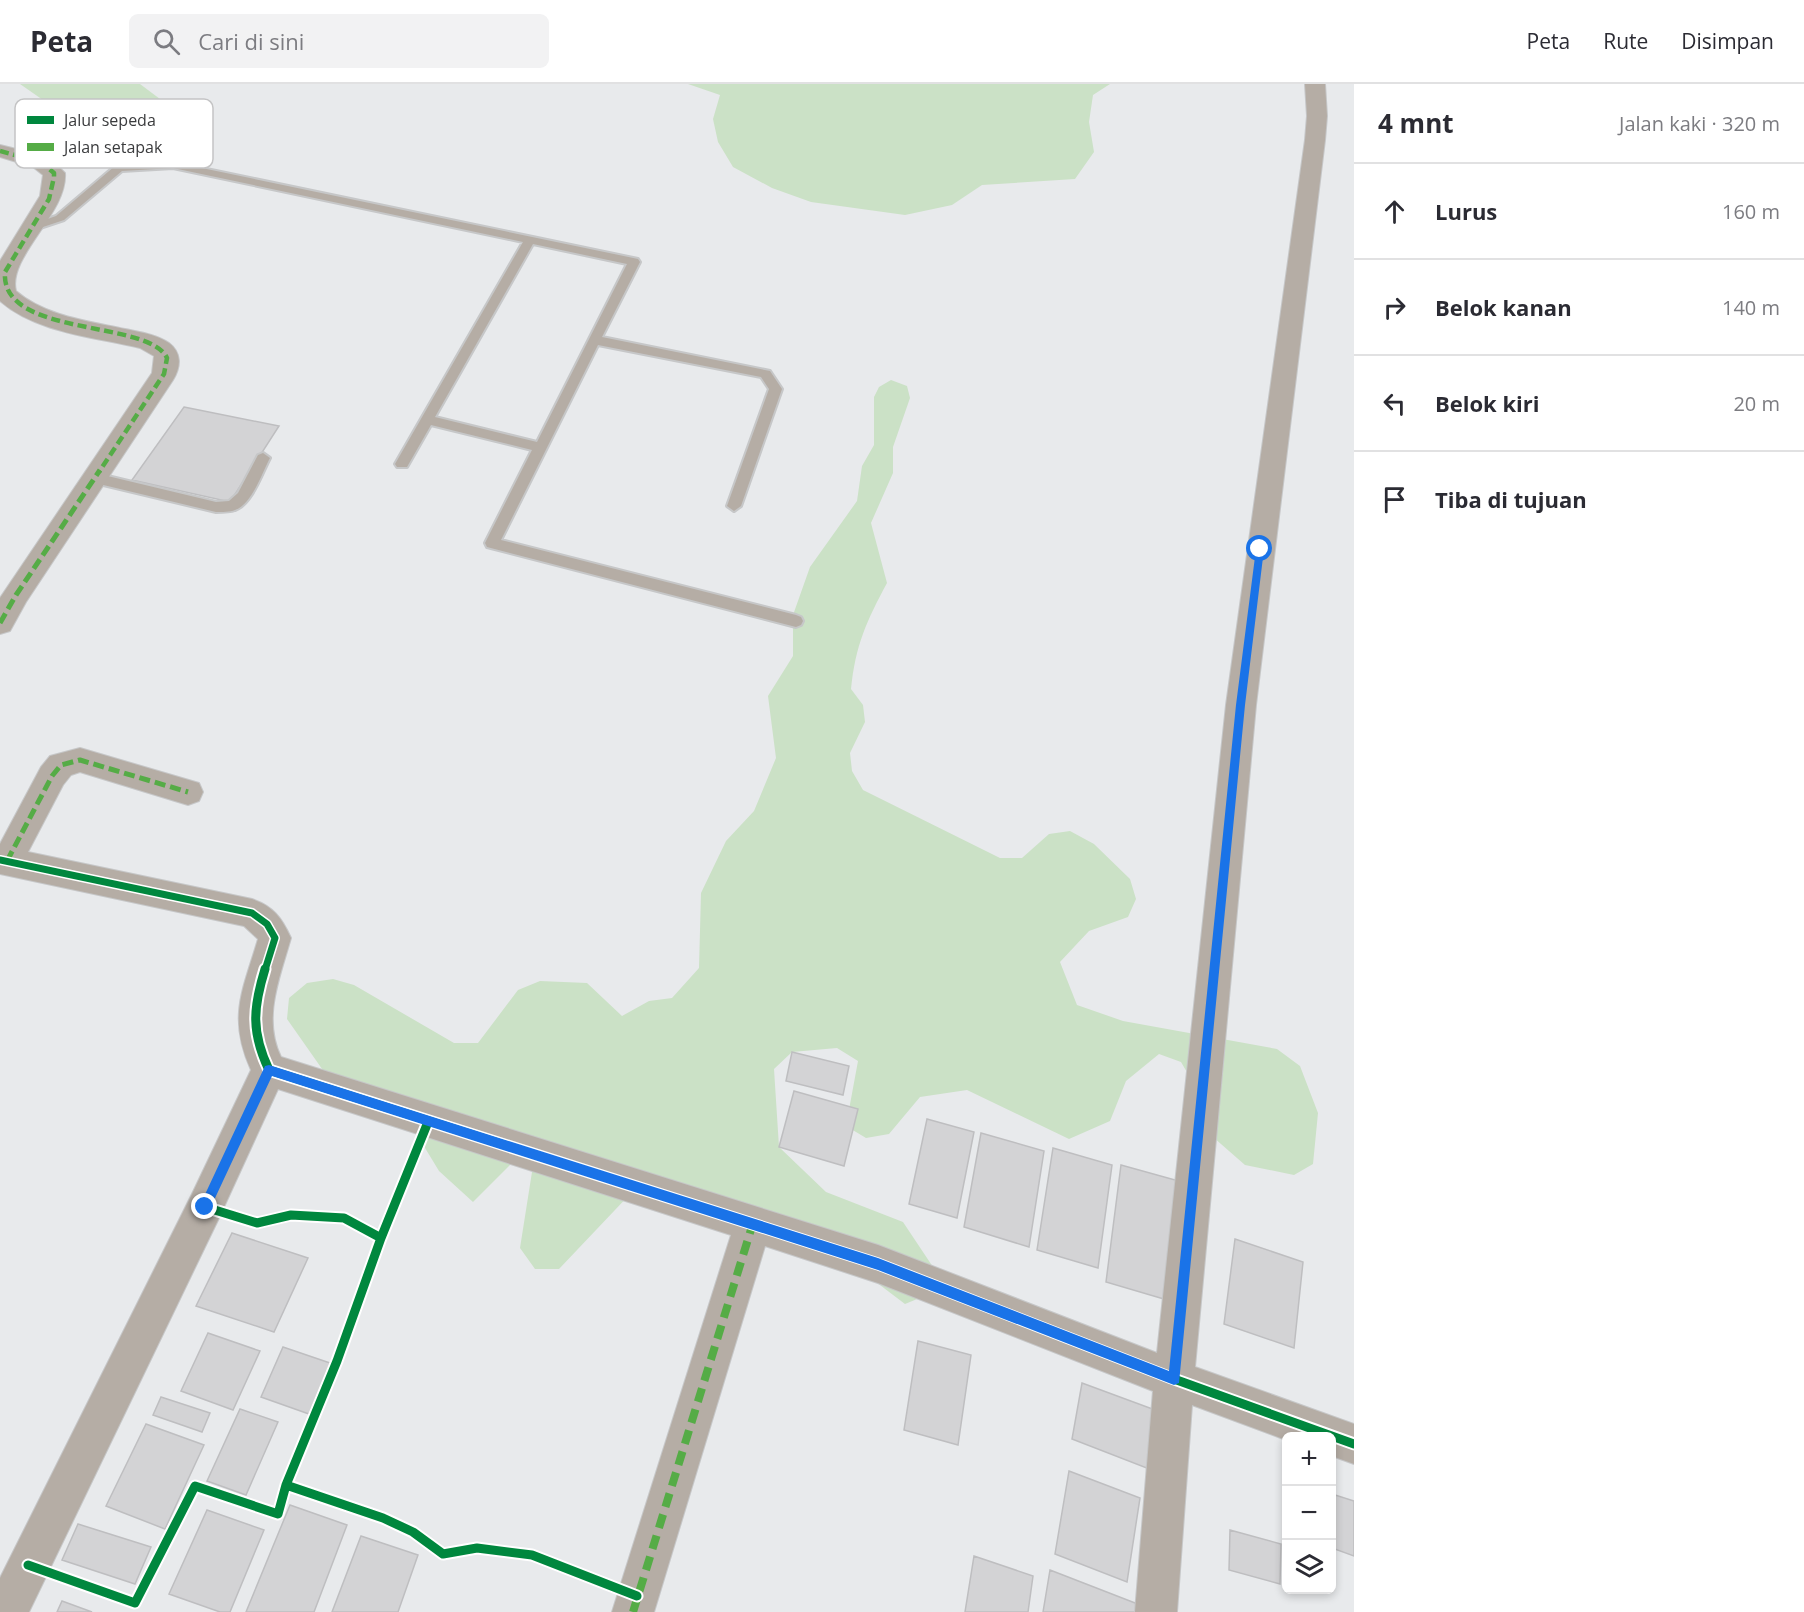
<!DOCTYPE html>
<html lang="id">
<head>
<meta charset="utf-8">
<style>
  body { margin:0; font-family:"Open Sans",sans-serif; background:#f2f2f3; color:#2b2b33 }
  .controls { position:absolute; right:18px; bottom:18px; display:grid; overflow:hidden; border-radius:9px; box-shadow:0 3px 9px #0003 }
  .controls button { width:54px; height:54px; display:grid; place-items:center; padding:0; border:0; border-bottom:2px solid #e1e1e2; background:#fff; color:#2b2b33; font:30px sans-serif }
  .stop { position:absolute; width:18px; height:18px; margin:-14px; border:4px solid #1a73e8; border-radius:50%; background:#fff }
  .stop.end { background:#1a73e8; border-color:#fff; box-shadow:0 2px 6px #0008 }
  .list { margin:0; padding:0; list-style:none }
  h2 { display:flex; justify-content:space-between; align-items:center; height:78px; margin:0; padding:0 24px; font-size:26px }
  h2 small { font-size:20px; font-weight:400; color:#7c7c81 }
  .list li { display:grid; grid-template-columns:39px 1fr auto; gap:18px; align-items:center; box-sizing:border-box; height:96px; padding:0 24px; border-top:2px solid #e1e1e2 }
  .list b { display:block; font-size:22px; white-space:nowrap }
  .list em { font-size:20px; font-style:normal; color:#7c7c81 }
  .icon { flex:none; width:33px; height:33px; fill:none; stroke:currentColor; stroke-width:2; stroke-linecap:round; stroke-linejoin:round }
  .map { position:relative; flex:none; width:1354px; height:1528px; overflow:hidden }
  header { display:flex; align-items:center; gap:36px; box-sizing:border-box; height:84px; padding:0 30px; background:#fff; border-bottom:2px solid #e1e1e2 }
  header strong { font-size:28px }
  nav { display:flex; gap:33px; margin-inline-start:auto; font-size:21px }
  .search { width:420px; height:54px; background:#f2f2f3; display:flex; align-items:center; gap:15px; box-sizing:border-box; padding:0 21px; border-radius:9px; color:#7c7c81; font-size:22px }
  main { display:flex }
  aside { flex:1; background:#fff }
  .map>svg:first-child { display:block }
  .green { fill:#cbe1c6 }
  .building { fill:#d3d3d5; stroke:#bebec0; stroke-width:1.5 }
  .lines { fill:none; stroke-linecap:round; stroke-linejoin:round }
  .lane-casing { stroke:#c6c7c8; stroke-width:4 }
  .street-casing { stroke:#c6c7c8; stroke-width:2 }
  .lane { fill:#b5ada5; fill-rule:evenodd }
  .street { fill:#b5ada5; fill-rule:evenodd }
  .quiet-far2 { stroke:#55ac46; stroke-width:4.5; stroke-dasharray:9 4.5; stroke-linecap:butt }
  .quiet-far1 { stroke:#55ac46; stroke-width:5; stroke-dasharray:11 5; stroke-linecap:butt }
  .quiet { stroke:#55ac46; stroke-width:8; stroke-dasharray:14 8; stroke-linecap:butt }
  .cycleway-far1-casing { stroke:#fff; stroke-width:10 }
  .cycleway-casing { stroke:#fff; stroke-width:13 }
  .cycleway-far1 { stroke:#00873e; stroke-width:7 }
  .cycleway { stroke:#00873e; stroke-width:9 }
  .route { fill:#1a73e8 }
  .key { fill:#fff; stroke:#c4c4c5; stroke-width:1.5 }
  .key-label { font-size:16px; fill:#3a3b3d }
</style>
</head>
<body>
<header>
<strong>Peta</strong>
<div class="search"><svg class="icon" aria-label="search" viewBox="0 0 24 24"><circle cx="10" cy="10" r="6"/><path d="M15 15l6 6"/></svg>Cari di sini</div>
<nav><a>Peta</a><a>Rute</a><a>Disimpan</a></nav>
</header>
<main>
<div class="map">
<svg width="1354" height="1528" viewBox="0 0 1354 1528">
  <rect width="100%" height="100%" fill="#e8eaec"/>
  <path class="green" d="M20 0H140L160 15V44L114 62 82 49 63 30Z
    M688 0H1110L1093 11 1089 38 1094 68 1075 95 982 101 952 121 905 131 811 118 772 104 733 83 718 58 713 35 720 11Z
    M891 296 907 302 910 314 893 363V389L871 439 887 499C867 536 855 562 851 605L863 621 865 638 850 669 852 687 863 706 1000 774H1022L1049 750 1070 747 1094 760 1130 795 1136 815 1128 833 1089 847 1060 878 1077 921 1123 937 1277 965 1300 982 1318 1029 1313 1080 1294 1091 1245 1081 1205 1046 1195 1002 1181 978 1159 970 1126 997 1110 1037 1069 1055 967 1006 920 1013 889 1050 866 1054 846 1042 858 977 837 964 792 968 774 985 779 1063 826 1108 903 1138 935 1186 927 1211 905 1220 798 1139 633 1107 559 1185H535L520 1164 535 1069 512 1079 473 1118 439 1087 405 1031 327 992 287 935 289 914 307 899 333 895 354 901 454 959H478L518 906 540 897 587 899 622 932 649 917 672 914 699 884 701 809 726 757 754 727 776 674 768 612 793 572V531L810 483 857 417 862 382 874 361V313L879 303Z"/>
  <path class="building" d="M184 323 279 342 230 418 132 396Z
    M792 968 849 982 843 1011 786 997Z
    M794 1007 858 1025 844 1082 779 1063Z
    M927 1035 974 1048 957 1134 909 1120Z
    M981 1049 1044 1067 1029 1163 964 1143Z
    M1053 1064 1112 1081 1098 1184 1037 1166Z
    M1121 1081 1186 1099 1174 1218 1106 1198Z
    M232 1149 308 1174 274 1248 196 1222Z
    M1235 1155 1303 1178 1294 1264 1224 1240Z
    M208 1249 260 1267 233 1326 181 1307Z
    M918 1257 971 1271 958 1361 904 1346Z
    M283 1263 330 1279 309 1330 261 1313Z
    M1082 1299 1166 1330 1157 1388 1072 1355Z
    M161 1313 210 1329 202 1348 153 1331Z
    M240 1325 278 1338 246 1411 207 1397Z
    M146 1340 204 1361 165 1445 106 1422Z
    M1069 1387 1140 1414 1127 1498 1055 1470Z
    M1332 1410 1354 1417V1472L1332 1464Z
    M290 1421 347 1441 314 1528H246Z
    M207 1426 264 1446 230 1528H220L169 1510Z
    M78 1440 151 1463 135 1500 62 1476Z
    M1230 1446 1281 1460 1280 1500 1229 1486Z
    M361 1452 418 1471 398 1528H332Z
    M974 1472 1033 1492 1028 1528H965Z
    M1050 1486 1148 1524 1147 1528H1043Z
    M62 1517 92 1528H57Z"/>
  <g class="lines">
    <defs>
      <path id="lane" d="M173 78 638 175 640 178 602 253 770 287 782 305 741 422 734 427 727 422 769 305 761 293 598 261 501 456 796 531 801 533 803 537 801 541 796 543 487 463 485 459 532 366 431 341 407 383H397L395 380 523 158 173 84 122 87 64 136 31 147 25 143 56 132 115 82ZM533 160 627 180 537 358 435 333Z
        M263 369 270 374C262 389 252 420 235 426 230 428 222 428 216 428L95 399 88 394 95 389 216 418 229 417 238 409 258 371Z"/>
      <path id="street" d="M1305 0H1325L1327 32 1325 56 1256 621 1195 1283 1354 1340V1380L1332 1372V1352H1286V1356L1192 1321 1177 1528H1135L1153 1307 878 1199 765 1162 654 1528H612L731 1151 278 1005 218 1136 29 1528H0V1494L192 1110 251 986C227 933 243 906 258 855L244 842 0 790V760L41 683 50 672 80 664 199 699 203 708 199 717 188 721 80 688 71 691 63 701 28 768 252 815C273 822 282 834 291 854 280 893 262 934 281 973L878 1161 1157 1269 1226 621 1305 56 1307 32Z
        M0 61 49 73 65 89C68 129 7 173 16 207 45 232 88 237 125 245 139 248 156 250 169 259 182 269 181 283 173 296L26 518 10 547 0 550V514L152 289 154 272 140 264C95 253 36 249 0 217V177L40 112 43 91 33 83 0 73Z"/>
    </defs>
    <use href="#lane" class="lane-casing"/>
    <use href="#street" class="street-casing"/>
    <use href="#lane" class="lane"/>
    <use href="#street" class="street"/>
    <path class="quiet-far2" d="M0 67 41 78 54 89V93L49 115 5 188C0 254 149 235 167 274L164 290 99 388"/>
    <path class="quiet-far1" d="M0 539 16 511 100 386
      M7 777 52 692 61 681 80 676 188 708"/>
    <path class="quiet" d="M633 1528 753 1139"/>
    <defs>
      <path id="cycleway-far1" d="M0 776 252 829 267 840 275 854 265 886"/>
      <path id="cycleway" d="M265 885C253 924 251 948 269 986L878 1180 1174 1295 1354 1360
        M205 1123 257 1139 291 1131 344 1134 381 1154
        M286 1401 383 1434 413 1448 443 1470 477 1464 532 1471 637 1512
        M28 1481 135 1519 195 1402 278 1430 286 1401 337 1277 381 1154 428 1038"/>
    </defs>
    <use href="#cycleway-far1" class="cycleway-far1-casing"/>
    <use href="#cycleway" class="cycleway-casing"/>
    <use href="#cycleway-far1" class="cycleway-far1"/>
    <use href="#cycleway" class="cycleway"/>
  </g>
  <path class="route" d="M1260 462 1264 465 1245 621 1179 1299 1174 1301 878 1186 272 992 209 1127H201V1119L265 982 269 981 878 1174 1169 1287 1236 621 1256 465Z"/>
  <rect x="15" y="15" width="198" height="69" rx="9" class="key"/>
  <rect x="27" y="32" width="27" height="8" fill="#00873e"/>
  <rect x="27" y="59" width="27" height="8" fill="#55ac46"/>
  <g class="key-label">
    <text x="64" y="42">Jalur sepeda</text>
    <text x="64" y="69">Jalan setapak</text>
  </g>
</svg>
<div class="controls">
<button>+</button>
<button>−</button>
<button><svg class="icon" aria-label="layers" viewBox="0 0 24 24"><path d="M12 4l9 5-9 5-9-5zM3 14l9 5 9-5"/></svg></button>
</div>
<div class="stop" style="left:1260px;top:465px"></div>
<div class="stop end" style="left:205px;top:1123px"></div>
</div>
<aside>
<h2>4 mnt<small>Jalan kaki · 320 m</small></h2>
<ul class="list">
<li><svg class="icon" aria-label="ahead" viewBox="0 0 24 24"><path d="M12 20V5M6 11l6-6 6 6"/></svg><div><b>Lurus</b></div><em>160 m</em></li>
<li><svg class="icon" aria-label="right" viewBox="0 0 24 24"><path d="M7 20v-9h11M14 6l5 5-5 5"/></svg><div><b>Belok kanan</b></div><em>140 m</em></li>
<li><svg class="icon" aria-label="left" viewBox="0 0 24 24"><path d="M17 20v-9H6M10 6l-5 5 5 5"/></svg><div><b>Belok kiri</b></div><em>20 m</em></li>
<li><svg class="icon" aria-label="arrive" viewBox="0 0 24 24"><path d="M6 21V4h12l-3 4 3 4H6"/></svg><div><b>Tiba di tujuan</b></div></li>
</ul>
</aside>
</main>
</body>
</html>
